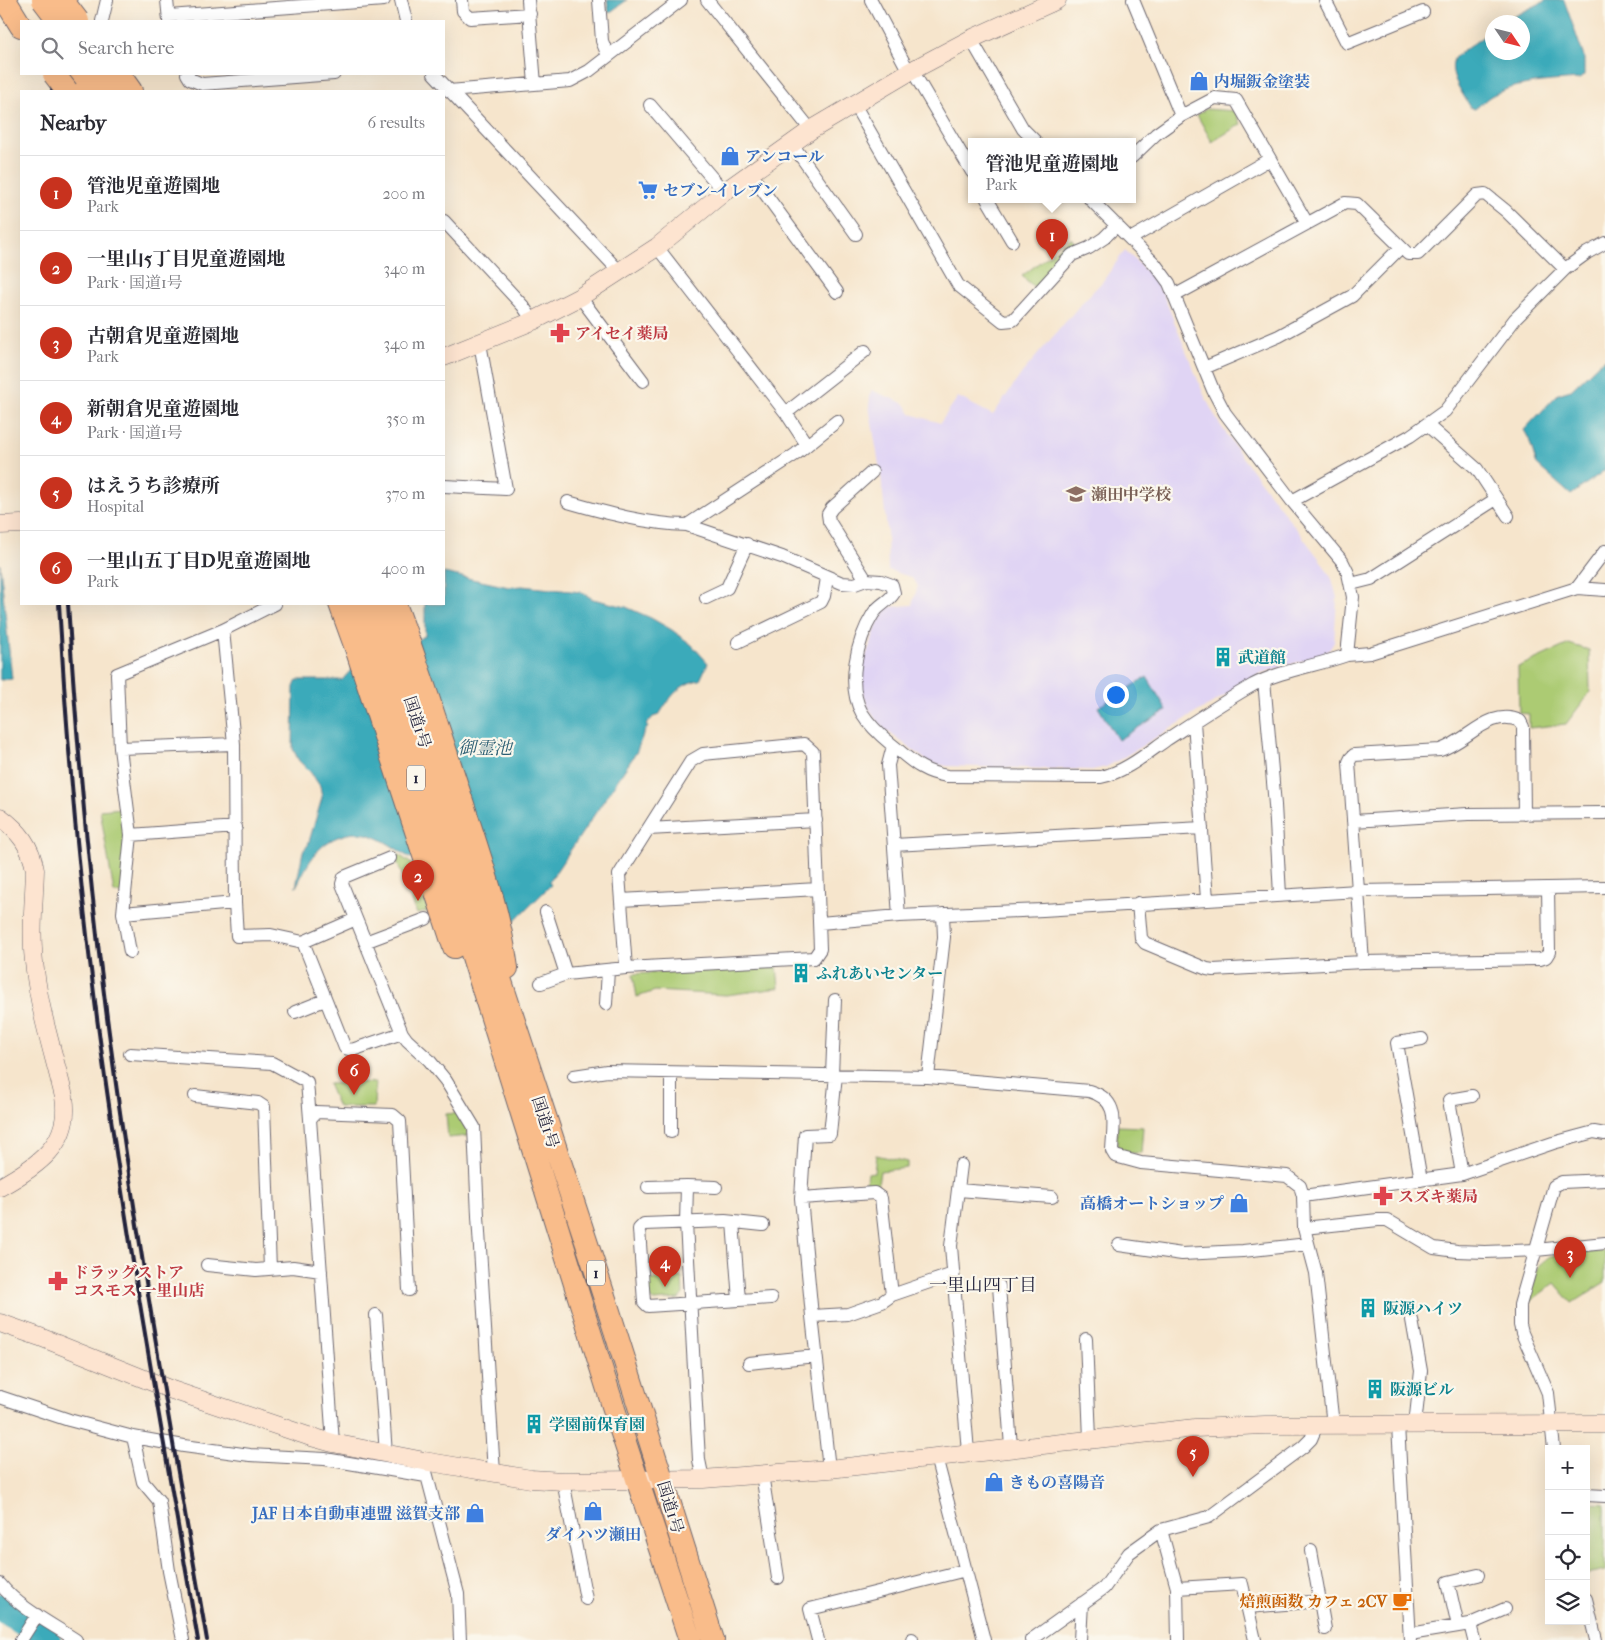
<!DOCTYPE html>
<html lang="en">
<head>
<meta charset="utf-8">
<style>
  body { margin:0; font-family:"IM FELL French Canon","Noto Serif JP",serif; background:#f7f7f7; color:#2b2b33 }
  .controls { position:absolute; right:15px; bottom:15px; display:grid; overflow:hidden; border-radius:0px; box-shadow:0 5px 20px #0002 }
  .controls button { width:45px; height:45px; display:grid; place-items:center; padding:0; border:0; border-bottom:1px solid #e1e1e2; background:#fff; color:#2b2b33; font:25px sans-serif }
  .compass { position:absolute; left:1485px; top:15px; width:45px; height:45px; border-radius:50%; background:#fff; box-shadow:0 5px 20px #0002; rotate:125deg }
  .you { position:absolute; left:1115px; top:694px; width:18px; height:18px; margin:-12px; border:4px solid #fff; border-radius:50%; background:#1a73e8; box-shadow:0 0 0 8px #1a73e833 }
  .badge { display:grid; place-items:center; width:32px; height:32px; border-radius:50%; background:#c8321e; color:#fff; font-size:16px; font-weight:700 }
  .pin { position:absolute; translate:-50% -41px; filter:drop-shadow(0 1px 2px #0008) }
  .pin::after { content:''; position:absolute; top:26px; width:18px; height:15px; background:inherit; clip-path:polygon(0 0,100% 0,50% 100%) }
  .popup { position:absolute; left:968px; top:138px; width:168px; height:65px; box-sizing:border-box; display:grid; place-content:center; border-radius:0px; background:#fff; filter:drop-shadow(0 1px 4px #0005); font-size:16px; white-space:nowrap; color:#7c7c81 }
  .popup b { font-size:19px; color:#2b2b33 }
  .popup::after { content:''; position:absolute; left:50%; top:100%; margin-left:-10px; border:10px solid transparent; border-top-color:#fff }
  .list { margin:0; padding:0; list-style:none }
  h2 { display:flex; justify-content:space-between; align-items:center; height:65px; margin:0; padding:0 20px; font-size:21px }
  h2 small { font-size:16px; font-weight:400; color:#7c7c81 }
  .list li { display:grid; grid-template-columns:32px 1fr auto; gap:15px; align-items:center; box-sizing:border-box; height:75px; padding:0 20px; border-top:1px solid #e1e1e2 }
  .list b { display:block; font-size:19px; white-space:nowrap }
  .list p { margin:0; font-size:16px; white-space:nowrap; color:#7c7c81 }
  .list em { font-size:16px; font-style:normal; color:#7c7c81 }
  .icon { flex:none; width:28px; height:28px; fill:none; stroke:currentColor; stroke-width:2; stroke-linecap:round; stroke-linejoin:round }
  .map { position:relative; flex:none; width:1605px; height:1640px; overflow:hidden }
  .search { position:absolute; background:#fff; box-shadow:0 5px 20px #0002; left:20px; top:20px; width:425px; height:55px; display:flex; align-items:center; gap:12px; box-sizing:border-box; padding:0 18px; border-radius:0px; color:#7c7c81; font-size:19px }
  .panel { position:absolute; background:#fff; box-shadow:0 5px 20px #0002; left:20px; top:90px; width:425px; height:515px; border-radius:0px }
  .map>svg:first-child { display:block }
  .built { fill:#e0d4f4 }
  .green { fill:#accb73; stroke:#677657 }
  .water { fill:#3baaba; stroke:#2e667a }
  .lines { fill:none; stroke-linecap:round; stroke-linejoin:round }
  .river { stroke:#3baaba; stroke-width:26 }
  .street-casing { stroke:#6c666e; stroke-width:14 }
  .secondary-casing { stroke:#6c666e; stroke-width:19 }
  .highway-casing { stroke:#6c666e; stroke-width:24 }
  .street { stroke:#fff; stroke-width:12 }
  .secondary { stroke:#fde4d0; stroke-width:18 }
  .highway { stroke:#f9bc8a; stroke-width:22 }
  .rail { stroke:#22223b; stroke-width:4 }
  .highway-bridge-casing { stroke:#6c666e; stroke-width:24; stroke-linecap:butt }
  .highway-bridge { stroke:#f9bc8a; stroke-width:22 }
  .labels { text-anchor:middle; stroke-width:4.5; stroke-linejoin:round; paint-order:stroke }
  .shield { fill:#fbf7ec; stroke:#636270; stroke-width:1 }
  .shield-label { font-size:15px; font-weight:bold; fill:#22223b }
  .shop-label { font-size:16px; font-weight:bold; fill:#366cbe; stroke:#fbf7ec; text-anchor:start }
  .health-label { font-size:16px; font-weight:bold; fill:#be3a42; stroke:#fbf7ec; text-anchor:start }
  .education-label { font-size:16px; font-weight:bold; fill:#785e54; stroke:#fbf7ec; text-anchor:start }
  .culture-label { font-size:16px; font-weight:bold; fill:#0d838f; stroke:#fbf7ec; text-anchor:start }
  .street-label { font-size:16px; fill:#22223b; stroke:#fbf7ec }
  .food-label { font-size:16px; font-weight:bold; fill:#c56008; stroke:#fbf7ec; text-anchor:end }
  .water-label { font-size:18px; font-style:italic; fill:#2d5f74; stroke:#fbf7ec }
  .neighbourhood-label { font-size:18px; fill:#22223b; stroke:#fbf7ec }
</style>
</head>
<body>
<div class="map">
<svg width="1605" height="1640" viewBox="0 0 1605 1640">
  <rect width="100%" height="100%" fill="#fbf7ec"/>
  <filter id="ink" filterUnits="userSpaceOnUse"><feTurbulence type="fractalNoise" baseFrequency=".02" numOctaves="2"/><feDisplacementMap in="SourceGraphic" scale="10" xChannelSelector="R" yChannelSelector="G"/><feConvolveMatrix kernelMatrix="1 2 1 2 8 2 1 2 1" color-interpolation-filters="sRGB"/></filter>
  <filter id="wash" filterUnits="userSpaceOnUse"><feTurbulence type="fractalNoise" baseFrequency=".0096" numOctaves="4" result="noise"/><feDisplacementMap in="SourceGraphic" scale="20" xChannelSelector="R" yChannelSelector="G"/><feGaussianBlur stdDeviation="1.12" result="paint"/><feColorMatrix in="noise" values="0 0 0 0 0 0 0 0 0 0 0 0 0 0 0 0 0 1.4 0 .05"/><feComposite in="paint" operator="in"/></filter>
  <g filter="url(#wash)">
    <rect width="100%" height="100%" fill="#f6e5cc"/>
    <path class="built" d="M1125 250 1150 275 1163 294 1204 395 1217 420 1242 457 1321 561 1332 579 1337 598 1334 642 1330 649 1322 655 1261 673 1119 760 1106 767 1092 770 947 766 930 763 883 728 869 709 862 691V667L878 622 888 607 912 605 918 586 911 577 888 570 887 531 881 476 869 406 871 390 905 404 911 414 940 423 958 397 993 415 1022 373 1080 305 1103 281Z"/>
    <path class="green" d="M1206 109 1235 111 1241 124 1212 142 1197 115Z
      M1071 238 1076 244 1035 288 1022 276Z
      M1569 644 1589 650 1590 692 1566 724 1529 728V714L1519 713 1518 667Z
      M122 808 126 835 122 893H114L100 810Z
      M393 851 412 864 418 883 413 885 409 890 419 886 429 911 417 914Z
      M777 966 779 988 726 995 655 991 637 997 633 974Z
      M375 1082 374 1107H338L328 1084Z
      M457 1113 467 1128 468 1136 448 1138 446 1114Z
      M1117 1126 1143 1127 1141 1153H1124L1117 1146Z
      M876 1155 907 1162V1168L880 1171 878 1185 871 1186 869 1183H866L868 1173 874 1172Z
      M1605 1251V1282L1572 1303 1555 1283 1529 1302 1539 1265 1550 1256Z
      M682 1277 683 1294 679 1299 654 1301 649 1298 648 1280Z
      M1586 1503 1605 1504V1571L1586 1575Z"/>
    <path class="water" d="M607 0H627L609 13Z
      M1547 0H1564L1584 57V75L1580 79C1551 81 1517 82 1491 96 1486 99 1480 105 1475 109L1471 108C1463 94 1446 72 1455 57L1492 30V52H1522V22H1502Z
      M1605 358V470L1571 495 1537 465 1529 439 1524 430 1558 394 1571 390Z
      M0 564 12 679 0 680Z
      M444 573 509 587 522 586 581 592 593 599 626 607 651 618 672 630 692 645 708 663 700 680C679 683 669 699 659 715L653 717 646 725 648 727C642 734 640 744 636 753L549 882 551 885 514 922 505 919 415 856 410 858C397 850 384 839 369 835 351 829 328 838 316 853 308 863 302 875 296 887L303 851 308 845 322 798 320 786 311 773 299 761 293 749 294 687 297 680H342L352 669 425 636V604H444Z
      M1147 677 1167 710 1118 740 1098 707Z"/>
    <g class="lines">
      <path class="river" d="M0 1606 4 1610 48 1640"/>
    </g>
  </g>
  <g filter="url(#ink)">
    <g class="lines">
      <defs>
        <path id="street" d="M167 0 169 21
          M401 0 406 21
          M462 0 463 11 470 18 530 14
          M528 0 535 84
          M599 0 602 41 608 56
          M707 0 811 130
          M871 0 909 72
          M1133 0 1181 116
          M1325 0 1347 43 1423 12
          M169 16 384 0
          M102 21 107 0
          M971 39 1023 129 1035 141
          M912 70 972 172
          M187 74 190 79 202 84 334 74
          M434 74 619 271
          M449 91 570 81 589 71 681 0
          M854 104 958 285 1003 321 1013 320 1072 255 1089 248 1104 238 1117 225
          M650 105 724 192
          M792 144 856 234
          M1132 157 1156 134 1181 116 1215 98 1236 100 1307 223
          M750 173 837 292
          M987 199 1012 241
          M444 221 523 306 533 321
          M1130 239 1270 159
          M657 247 786 413 807 445 796 454 687 525
          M1174 296 1345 203 1357 204 1408 254H1418L1477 195 1485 194 1506 211 1565 269
          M580 297 643 381
          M1204 368 1279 336 1352 296 1401 247
          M786 413 865 351
          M1427 425 1477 469 1508 516
          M807 445 837 421
          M444 486 506 489 480 343
          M1292 501 1410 436 1445 411 1515 319 1565 269 1587 253 1605 243
          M568 502C606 513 647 524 687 525L782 557 842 583 855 584 866 580 881 581 892 585 894 593C888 603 880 603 873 614 857 640 846 685 862 713 870 726 880 735 891 744 911 760 921 772 947 776L1101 777C1125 772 1146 754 1166 740 1195 721 1223 702 1253 685 1282 670 1316 666 1347 655L1353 597 1348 573 1342 561 1292 501 1225 413 1213 390 1169 283 1155 264 1090 199
          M866 580 829 521 828 514 832 508 872 472
          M1351 584 1371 579 1496 499
          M1577 588 1605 551
          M706 598 727 588 747 544
          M223 630 234 744 235 903 237 936 271 935 303 942
          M738 642 821 602 824 596 827 578
          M1347 655 1370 653 1577 588 1605 590
          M1264 680 1275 805 1280 895
          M1194 722 1207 899
          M893 746 888 765 899 916
          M120 748 234 744
          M1353 821 1468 814 1605 813
          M648 829 816 820
          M131 835 236 827
          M894 845 1202 828
          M390 858 344 877 342 884 402 1033 407 1040 429 1060 446 1081 474 1127 478 1216 494 1473
          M621 900 818 889
          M1138 903 1141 938 1145 943 1207 969 1213 970 1363 962 1540 959 1546 957 1549 952 1548 888
          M546 912 566 974
          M123 913 235 903
          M356 919 303 942 345 1048 352 1050 402 1033
          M820 923 899 916 1043 910 1358 891 1605 887
          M365 942 426 919
          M130 952 123 913 131 835 120 748 117 674 223 630 275 604
          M1363 962 1349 762 1351 758 1354 755 1440 750C1467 742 1490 707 1520 721L1523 727 1524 814
          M541 983 566 974 626 968 814 958 820 949 813 752 804 744 703 754 691 761 619 875 626 968
          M606 1004 608 970
          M295 1012 325 1000
          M130 1054 272 1063 307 1082 310 1119
          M671 1073V1132
          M832 1075 835 1000
          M574 1076 607 1071 928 1077 1089 1091C1121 1100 1113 1124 1112 1151L1115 1156 1141 1163 1287 1176 1300 1186 1303 1196 1304 1228 1316 1273 1333 1425
          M928 1077 944 937 943 914
          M195 1096 258 1103 264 1107 270 1269
          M961 1165 951 1246 968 1452
          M1462 1174 1449 1100 1472 1096
          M1421 1180 1397 1043 1422 1039
          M687 1186 686 1223 699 1460 703 1479
          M648 1187 687 1186 716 1187
          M958 1190 1052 1197
          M1303 1196 1462 1174 1553 1143 1594 1132 1605 1134
          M801 1198 874 1193 881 1198 892 1295
          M733 1222 739 1300
          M763 1225 725 1221 644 1224 639 1229 644 1302 648 1306 771 1298
          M1304 1228 1378 1220H1387L1434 1248 1457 1251 1485 1252 1536 1250 1605 1243
          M1119 1245 1182 1254 1243 1251 1308 1244
          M207 1265 256 1270 293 1267 321 1271
          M999 1286 1011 1447
          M376 1315 386 1454
          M812 1316 848 1314 882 1302 892 1295 953 1274
          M1412 1320 1421 1371 1415 1425
          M1086 1339 1090 1439
          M749 1363 816 1356
          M0 1397 69 1420 133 1437 184 1446 250 1455 325 1459 426 1476
          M1398 1425 1410 1640
          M133 1437 143 1482 159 1501 169 1571 183 1640
          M333 1443 310 1119 316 1112 393 1115 400 1121 409 1290
          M1554 1449 1548 1393 1522 1333 1520 1325V1305L1554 1186 1562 1182 1605 1180
          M936 1457 984 1640
          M425 1468 458 1594 460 1640
          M829 1469 812 1316 801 1198 805 1135 830 1134 836 1075
          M762 1474 778 1578
          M563 1481 586 1599
          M1586 1495 1605 1496
          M1161 1530 1177 1588 1178 1640
          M1311 1551 1325 1629
          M0 1584C19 1608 50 1623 76 1640
          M1177 1588 1242 1584 1255 1640
          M1586 1599 1596 1640
          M1248 1607 1321 1601
          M1470 1624 1474 1640
          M1458 1626 1448 1582 1478 1575
          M1410 1634 1470 1624 1505 1609
          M912 1639V1640
          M21 1640 37 1615
          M818 1640 810 1609 966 1570
          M1031 1640 1104 1588 1129 1553 1161 1530 1209 1517 1303 1447 1311 1439 1317 1425
          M1080 1640 1082 1603"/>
        <path id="secondary" d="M444 357 533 321 580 297 657 247 724 192 811 130 909 72 971 39 1057 0
          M0 525 21 524
          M0 817C19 831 31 846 35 870 34 903 30 936 35 970 40 1013 54 1055 64 1097 72 1144 36 1167 0 1187
          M0 1323 40 1337 172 1390 308 1436 333 1443 424 1461 531 1479 563 1481 703 1479 829 1469 1195 1428 1265 1425 1605 1424"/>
        <path id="highway" d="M5 0 21 26
          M74 74 86 91
          M97 74 110 91
          M119 74 131 91
          M340 604 357 651 454 947
          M357 604 398 721 445 867 613 1406 690 1640
          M378 604 440 788 489 945 606 1302 713 1640
          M395 604C419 667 439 731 460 795 478 852 499 908 507 968"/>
      </defs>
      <use href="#street" class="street-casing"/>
      <use href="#secondary" class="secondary-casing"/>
      <use href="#highway" class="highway-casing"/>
      <use href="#street" class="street"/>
      <use href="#secondary" class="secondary"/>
      <use href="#highway" class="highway"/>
      <path class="rail" d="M57 21 59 0
        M68 21 69 0
        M52 91 54 74
        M65 91V74
        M59 604C67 747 80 891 99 1033 126 1236 163 1438 198 1640
        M68 604C77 747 90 890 109 1033 136 1236 172 1438 207 1640"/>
      <defs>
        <path id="highway-bridge" d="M43 0 59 21
          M62 0 78 21
          M54 74 67 91"/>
      </defs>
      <use href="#highway-bridge" class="highway-bridge-casing"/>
      <use href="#highway-bridge" class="highway-bridge"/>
    </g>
  </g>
  <defs>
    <symbol id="shop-bare" viewBox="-9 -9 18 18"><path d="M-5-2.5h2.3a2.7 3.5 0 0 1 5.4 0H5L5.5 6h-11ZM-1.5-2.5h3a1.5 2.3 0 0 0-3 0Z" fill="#3f7fe0" stroke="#fbf7ec" stroke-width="2.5" paint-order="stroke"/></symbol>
    <symbol id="supermarket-bare" viewBox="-9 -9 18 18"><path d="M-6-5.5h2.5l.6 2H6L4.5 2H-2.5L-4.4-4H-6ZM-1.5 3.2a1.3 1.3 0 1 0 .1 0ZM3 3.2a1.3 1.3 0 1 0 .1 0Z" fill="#3f7fe0" stroke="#fbf7ec" stroke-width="2.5" paint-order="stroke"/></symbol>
    <symbol id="pharmacy-bare" viewBox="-9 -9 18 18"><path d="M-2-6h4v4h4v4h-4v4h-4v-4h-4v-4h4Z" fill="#e0444e" stroke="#fbf7ec" stroke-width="2.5" paint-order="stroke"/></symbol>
    <symbol id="school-bare" viewBox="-9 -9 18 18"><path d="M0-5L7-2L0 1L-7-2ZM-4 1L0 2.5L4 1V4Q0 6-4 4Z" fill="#8d6e63" stroke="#fbf7ec" stroke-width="2.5" paint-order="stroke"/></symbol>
    <symbol id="building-bare" viewBox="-9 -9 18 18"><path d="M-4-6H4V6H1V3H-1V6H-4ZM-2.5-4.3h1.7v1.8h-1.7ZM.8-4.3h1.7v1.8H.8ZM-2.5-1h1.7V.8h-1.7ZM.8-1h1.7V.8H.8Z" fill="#0f9aa8" stroke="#fbf7ec" stroke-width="2.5" paint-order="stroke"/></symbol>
    <symbol id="cafe-bare" viewBox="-9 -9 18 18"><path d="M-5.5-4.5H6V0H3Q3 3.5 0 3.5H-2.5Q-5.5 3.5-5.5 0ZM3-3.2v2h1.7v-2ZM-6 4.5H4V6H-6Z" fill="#e8710a" stroke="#fbf7ec" stroke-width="2.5" paint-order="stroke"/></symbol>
  </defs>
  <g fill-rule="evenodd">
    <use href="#shop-bare" x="1185" y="67" width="28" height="28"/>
    <use href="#shop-bare" x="716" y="142" width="28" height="28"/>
    <use href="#supermarket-bare" x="634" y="176" width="28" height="28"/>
    <use href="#pharmacy-bare" x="546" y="319" width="28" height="28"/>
    <use href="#school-bare" x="1062" y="480" width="28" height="28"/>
    <use href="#building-bare" x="1209" y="643" width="28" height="28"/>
    <use href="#building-bare" x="787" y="959" width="28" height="28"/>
    <use href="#pharmacy-bare" x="1369" y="1182" width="28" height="28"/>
    <use href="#shop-bare" x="1225" y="1189" width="28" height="28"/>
    <use href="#pharmacy-bare" x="44" y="1267" width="28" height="28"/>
    <use href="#building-bare" x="1354" y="1294" width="28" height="28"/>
    <use href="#building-bare" x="1361" y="1375" width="28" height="28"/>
    <use href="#building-bare" x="520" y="1410" width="28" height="28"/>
    <use href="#shop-bare" x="980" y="1468" width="28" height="28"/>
    <use href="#shop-bare" x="579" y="1497" width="28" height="28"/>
    <use href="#shop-bare" x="461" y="1499" width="28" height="28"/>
    <use href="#cafe-bare" x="1388" y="1587" width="28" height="28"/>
  </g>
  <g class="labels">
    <g class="shield">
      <rect x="407" y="765.5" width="18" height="25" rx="4"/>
      <rect x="587" y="1260.5" width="18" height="25" rx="4"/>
    </g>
    <g class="shield-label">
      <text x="416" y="783">1</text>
      <text x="596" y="1278">1</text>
    </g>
    <g class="shop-label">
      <text x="1214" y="87">内堀鈑金塗装</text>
      <text x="745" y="162">アンコール</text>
      <text x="663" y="196">セブン-イレブン</text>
      <text x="1224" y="1209" text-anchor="end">高橋オートショップ</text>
      <text x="1009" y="1488">きもの喜陽音</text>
      <text x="460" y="1519" text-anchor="end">JAF 日本自動車連盟 滋賀支部</text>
      <text x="593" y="1540" text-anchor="middle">ダイハツ瀬田</text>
    </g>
    <g class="health-label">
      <text x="575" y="339">アイセイ薬局</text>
      <text x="1398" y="1202">スズキ薬局</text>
      <text x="73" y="1278">ドラッグストア<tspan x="73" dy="18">コスモス 一里山店</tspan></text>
    </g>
    <g class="education-label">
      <text x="1091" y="500">瀬田中学校</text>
    </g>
    <g class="culture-label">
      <text x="1238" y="663">武道館</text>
      <text x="816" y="979">ふれあいセンター</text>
      <text x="1383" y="1314">阪源ハイツ</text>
      <text x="1390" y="1395">阪源ビル</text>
      <text x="549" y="1430">学園前保育園</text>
    </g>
    <g class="street-label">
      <text transform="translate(418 722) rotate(72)" y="6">国道1号</text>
      <text transform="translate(546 1122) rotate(72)" y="6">国道1号</text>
      <text transform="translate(671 1507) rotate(73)" y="6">国道1号</text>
    </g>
    <g class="food-label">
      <text x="1387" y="1607">焙煎函数 カフェ 2CV</text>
    </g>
    <g class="water-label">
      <text x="485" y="754">御霊池</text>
    </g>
    <g class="neighbourhood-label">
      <text x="983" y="1291">一里山四丁目</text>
    </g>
  </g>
</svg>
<div class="controls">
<button>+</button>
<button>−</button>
<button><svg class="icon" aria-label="locate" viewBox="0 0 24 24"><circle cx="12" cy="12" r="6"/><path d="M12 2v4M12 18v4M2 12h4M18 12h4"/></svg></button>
<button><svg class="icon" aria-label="layers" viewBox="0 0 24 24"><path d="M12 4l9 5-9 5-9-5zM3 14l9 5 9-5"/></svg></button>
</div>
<svg class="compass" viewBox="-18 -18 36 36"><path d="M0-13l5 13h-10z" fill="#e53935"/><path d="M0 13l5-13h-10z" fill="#7c7c81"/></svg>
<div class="you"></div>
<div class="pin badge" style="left:1052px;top:260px">1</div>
<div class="popup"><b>管池児童遊園地</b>Park</div>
<div class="pin badge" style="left:418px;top:901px">2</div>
<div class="pin badge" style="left:1570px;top:1278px">3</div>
<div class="pin badge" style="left:665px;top:1287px">4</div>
<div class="pin badge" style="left:1193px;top:1477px">5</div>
<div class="pin badge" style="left:354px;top:1095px">6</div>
<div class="search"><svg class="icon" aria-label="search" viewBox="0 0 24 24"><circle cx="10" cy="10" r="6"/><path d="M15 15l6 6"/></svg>Search here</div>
<section class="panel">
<h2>Nearby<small>6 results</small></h2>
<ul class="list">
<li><span class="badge">1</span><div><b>管池児童遊園地</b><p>Park</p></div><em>200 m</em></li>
<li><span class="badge">2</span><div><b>一里山5丁目児童遊園地</b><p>Park · 国道1号</p></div><em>340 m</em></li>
<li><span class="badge">3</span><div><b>古朝倉児童遊園地</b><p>Park</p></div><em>340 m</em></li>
<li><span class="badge">4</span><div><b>新朝倉児童遊園地</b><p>Park · 国道1号</p></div><em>350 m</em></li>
<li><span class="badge">5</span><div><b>はえうち診療所</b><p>Hospital</p></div><em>370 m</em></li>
<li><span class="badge">6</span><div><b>一里山五丁目D児童遊園地</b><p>Park</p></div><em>400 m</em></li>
</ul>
</section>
</div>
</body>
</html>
